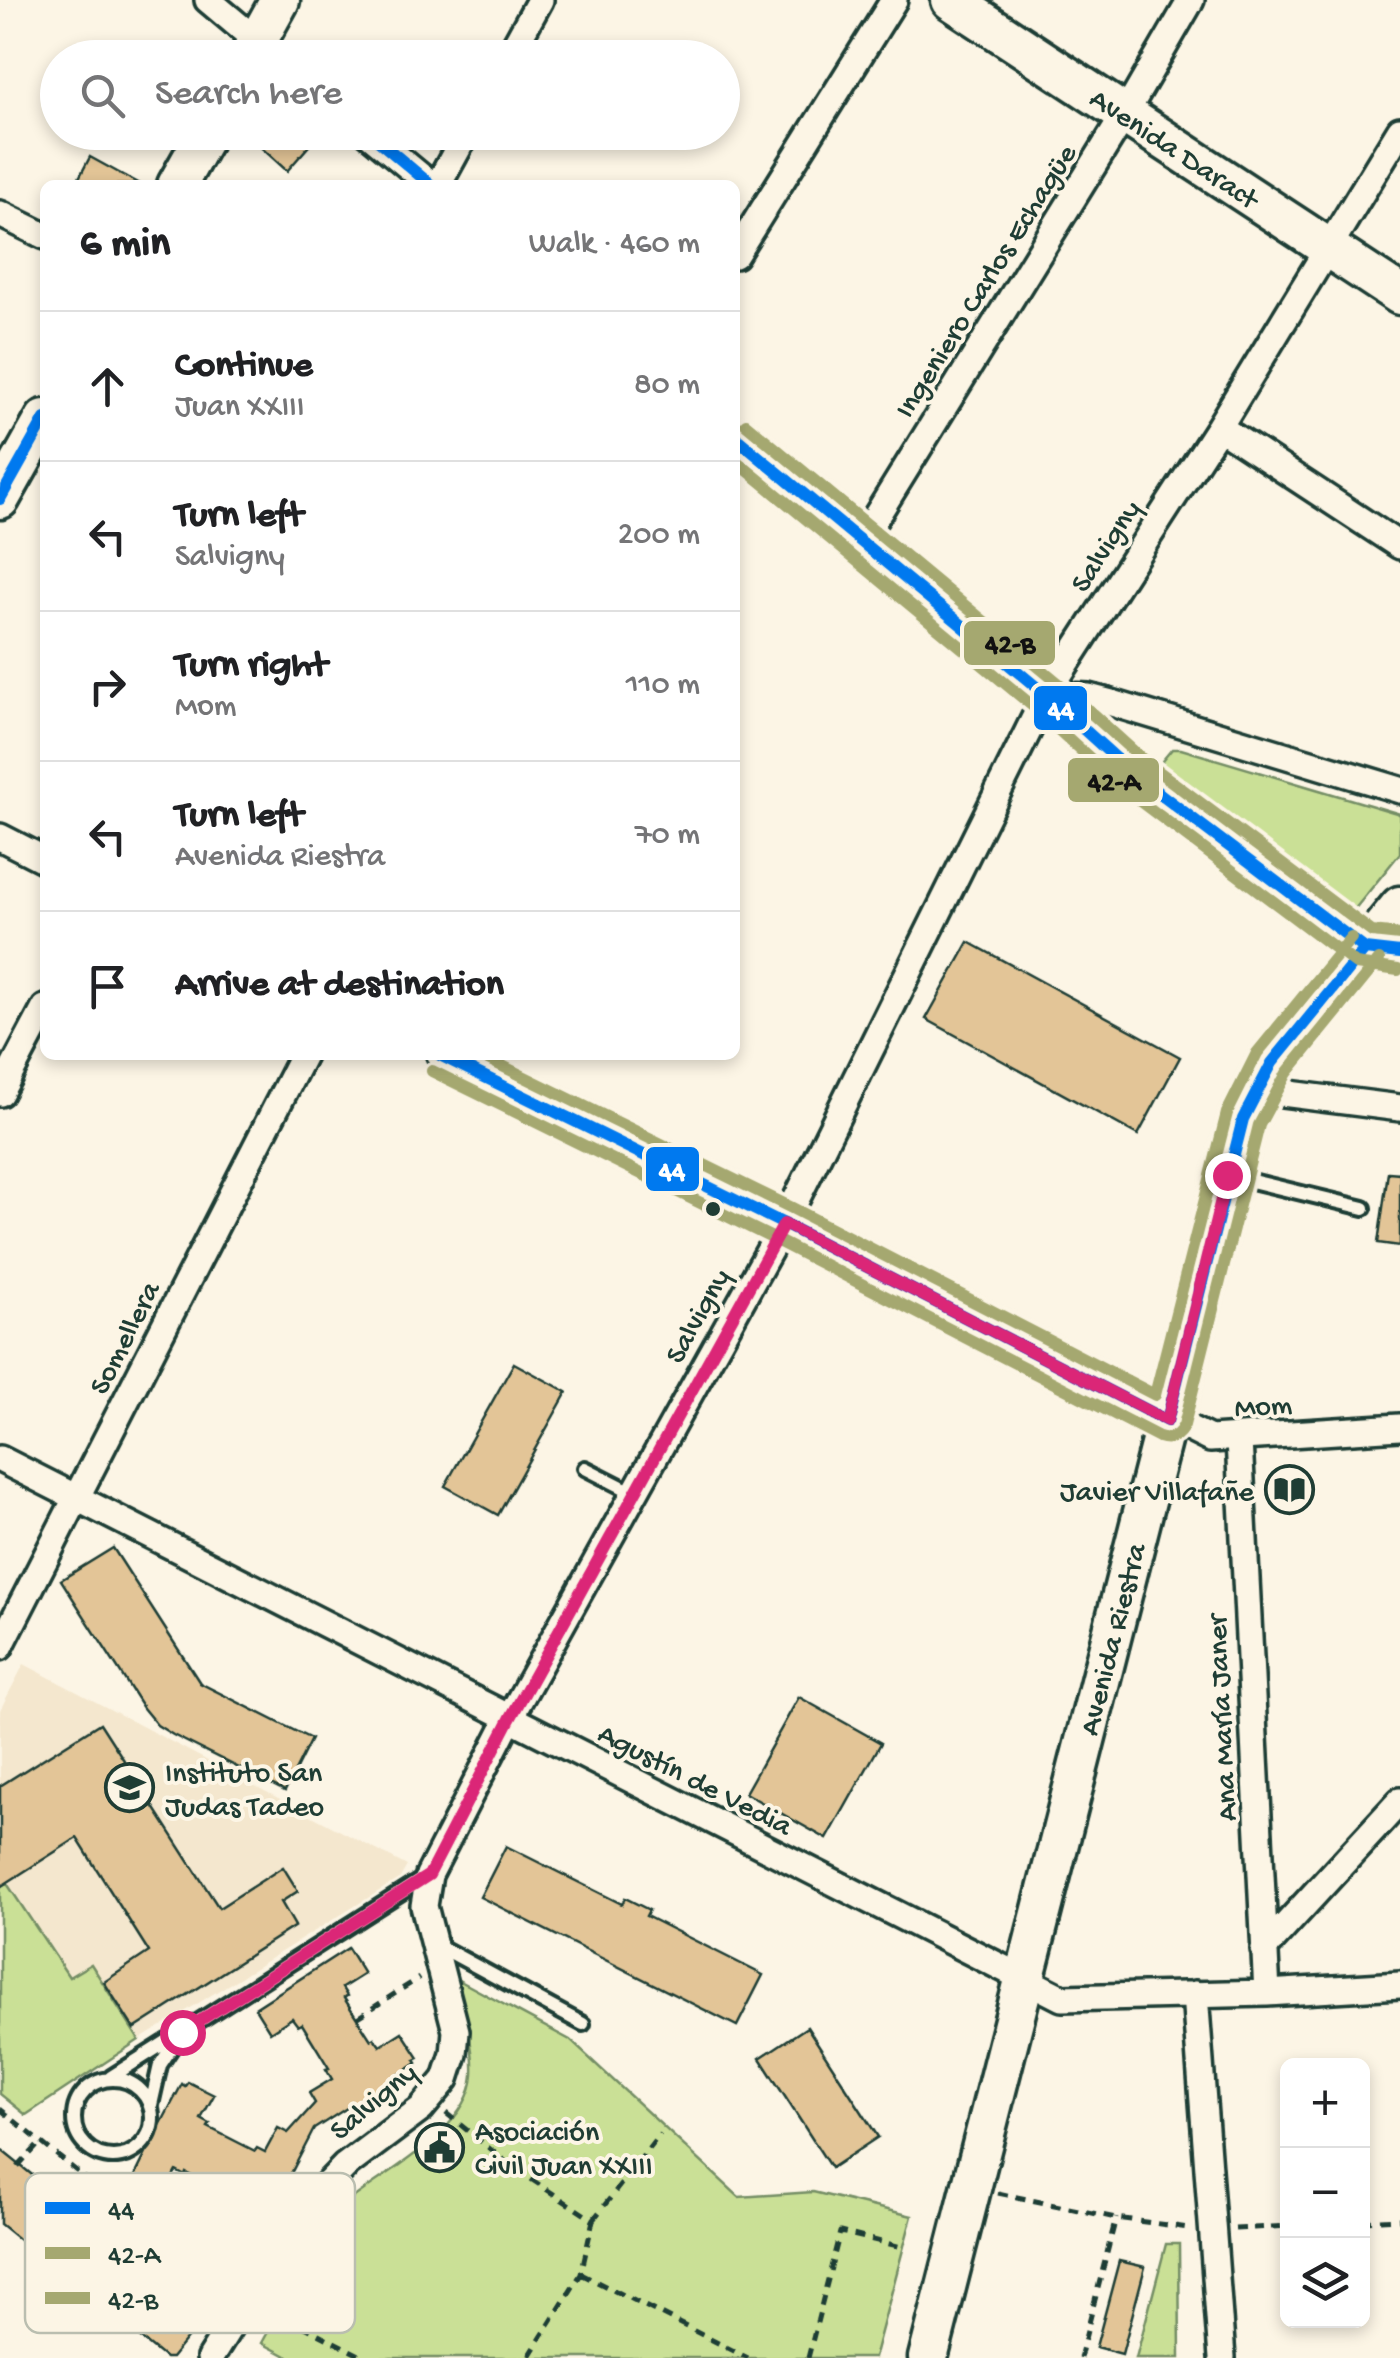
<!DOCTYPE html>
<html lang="en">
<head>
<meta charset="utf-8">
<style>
  body { margin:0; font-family:"Gochi Hand",sans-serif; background:#f2f2f2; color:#202124 }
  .controls { position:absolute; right:30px; bottom:30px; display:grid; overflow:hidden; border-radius:15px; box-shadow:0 5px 15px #0003 }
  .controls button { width:90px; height:90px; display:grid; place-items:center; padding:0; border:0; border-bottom:2px solid #e0e0e0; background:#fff; color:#202124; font:50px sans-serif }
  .stop { position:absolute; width:30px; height:30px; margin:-22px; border:8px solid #db2777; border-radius:50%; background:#fff }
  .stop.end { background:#db2777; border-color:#fff; box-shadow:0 2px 10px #0008 }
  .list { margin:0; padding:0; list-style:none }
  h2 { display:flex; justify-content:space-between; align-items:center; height:130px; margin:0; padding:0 40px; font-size:42px }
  h2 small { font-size:32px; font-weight:400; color:#757577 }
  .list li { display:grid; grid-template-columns:65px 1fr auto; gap:30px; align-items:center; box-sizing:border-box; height:150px; padding:0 40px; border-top:2px solid #e0e0e0 }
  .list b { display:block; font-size:38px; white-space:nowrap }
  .list p { margin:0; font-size:32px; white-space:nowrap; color:#757577 }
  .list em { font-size:32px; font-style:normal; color:#757577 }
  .icon { flex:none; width:55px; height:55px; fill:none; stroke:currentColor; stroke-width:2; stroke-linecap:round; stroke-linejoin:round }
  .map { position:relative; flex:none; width:1400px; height:2358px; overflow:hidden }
  .search { position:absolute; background:#fff; box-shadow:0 5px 15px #0003; left:40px; top:40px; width:700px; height:110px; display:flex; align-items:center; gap:25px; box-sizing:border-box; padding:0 35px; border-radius:55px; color:#757577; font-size:38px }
  .panel { position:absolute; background:#fff; box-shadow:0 5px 15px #0003; left:40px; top:180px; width:700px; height:880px; border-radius:15px }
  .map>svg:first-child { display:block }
  .built { fill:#f4e7ce }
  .green { fill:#cae096; stroke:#748e65; stroke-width:2.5 }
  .building { fill:#e3c597; stroke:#1f3d34; stroke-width:2.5 }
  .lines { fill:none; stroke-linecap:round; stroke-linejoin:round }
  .service-casing { stroke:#1f3d34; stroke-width:20 }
  .minor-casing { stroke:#1f3d34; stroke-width:32 }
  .secondary-casing { stroke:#1f3d34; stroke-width:45 }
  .path { stroke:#1f3d34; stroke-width:5; stroke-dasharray:10 8; stroke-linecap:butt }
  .service { stroke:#fcf5e5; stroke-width:12 }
  .minor { stroke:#fcf5e5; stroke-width:25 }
  .secondary { stroke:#fcf5e5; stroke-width:38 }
  .bus-1-casing { stroke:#fcf5e5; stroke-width:20 }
  .bus-2-casing { stroke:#fcf5e5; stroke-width:20 }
  .bus-3-casing { stroke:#fcf5e5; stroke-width:20 }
  .bus-1 { stroke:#0079ef; stroke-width:12 }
  .bus-2 { stroke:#a5a870; stroke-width:12 }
  .bus-3 { stroke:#a5a870; stroke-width:12 }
  .route { stroke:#db2777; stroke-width:12 }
  .bus-dot { fill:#1f3d34; stroke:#fcf5e5; stroke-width:4 }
  .labels { text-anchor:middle; stroke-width:8; stroke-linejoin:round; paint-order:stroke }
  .street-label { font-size:30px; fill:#1f3d34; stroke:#fcf5e5 }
  .poi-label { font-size:30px; fill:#1f3d34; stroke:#fcf5e5; text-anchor:start }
  .key { fill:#fcf5e5; stroke:#babeb0; stroke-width:2.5 }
  .key-label { font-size:28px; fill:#1f3d34 }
  .line-badge { stroke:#fcf5e5; stroke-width:4 }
  .badge-label { font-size:28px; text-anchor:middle; font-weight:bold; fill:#fff }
  .pale-badge-label { font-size:28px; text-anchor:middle; font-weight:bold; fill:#111 }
</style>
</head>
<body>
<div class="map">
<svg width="1400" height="2358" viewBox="0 0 1400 2358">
  <rect width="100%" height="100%" fill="#fcf5e5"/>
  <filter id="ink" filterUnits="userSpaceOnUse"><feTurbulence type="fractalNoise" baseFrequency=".01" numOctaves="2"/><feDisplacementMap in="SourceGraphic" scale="20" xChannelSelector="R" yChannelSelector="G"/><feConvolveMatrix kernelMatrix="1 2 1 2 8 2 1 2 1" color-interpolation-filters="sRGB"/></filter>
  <g filter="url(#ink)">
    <path class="built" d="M24 1664 407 1866 400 1878 139 2040 91 1965 70 1978 0 1873V1710Z"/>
    <path class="green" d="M1172 749H1181L1400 814V853L1354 910 1330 909 1166 775 1162 761Z
      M0 1873 69 1977 91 1964 139 2040 26 2115 0 2094Z
      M451 1976 570 2040 739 2197 813 2192 912 2216 874 2358H290L262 2343C289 2294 313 2244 349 2201 387 2171 469 2130 473 2075 475 2041 461 2007 451 1976Z
      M1166 2244H1179L1180 2358H1136Z"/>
    <path class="building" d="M244 132H321L287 171Z
      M90 157 141 185H93L79 178Z
      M969 942 1180 1057 1138 1135 926 1019Z
      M1388 1172 1400 1173V1246L1378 1243Z
      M514 1363 567 1392 498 1515 445 1486Z
      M113 1548 200 1683 311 1739 285 1791 173 1735 157 1725 143 1708 61 1580Z
      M799 1697 881 1743 827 1839 745 1793Z
      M100 1723 219 1908 283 1867 298 1891 281 1902 295 1926 134 2029 104 1982 149 1952 77 1838 0 1887V1786Z
      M506 1846 622 1904 625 1898 649 1910 646 1916 763 1975 737 2026 480 1897Z
      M348 1948 364 1974 342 1988 347 1996 344 1998 371 2040 374 2038 380 2046 402 2032 419 2058 415 2060 417 2063 314 2129 257 2239 254 2237 253 2241 226 2227 238 2203 229 2199 230 2196 186 2173 185 2176 176 2171 163 2195 136 2181 138 2177 135 2176 154 2137 182 2084 185 2086 188 2082 214 2095 201 2119 210 2124 208 2127 255 2151 257 2148 265 2152 278 2128 288 2133 315 2103 309 2093 332 2079 326 2069 329 2068 302 2024 298 2026 292 2018 270 2032 255 2008Z
      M807 2027 878 2137 831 2168 760 2058Z
      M0 2149 206 2315 171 2358H165L0 2224Z
      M1119 2261 1145 2267 1122 2354 1096 2347Z"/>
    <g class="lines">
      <defs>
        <path id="service" d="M1231 1176 1364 1208
          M585 1468 634 1493
          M437 1945 583 2024
          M111 2077 427 1876
          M74 2118a39 39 0 1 1 78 0a39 39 0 1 1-78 0Z
          M151 2105 160 2065 178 2038"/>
        <path id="minor" d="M208 0 277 58
          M508 58 540 0
          M367 132 431 185
          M438 185 467 132
          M0 214 45 236
          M735 255 894 0
          M1219 427 1400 546
          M735 437 1046 695 1131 772 1365 949
          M861 541 1125 114 1191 0
          M1046 695 1089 697 1112 703 1400 790
          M0 837 45 860
          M440 1055 1210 1439 1400 1427
          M1258 1090 1400 1108
          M0 1093 45 1008
          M1239 1440 1267 1993
          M0 1459 1062 1998 1267 1993 1400 1985
          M0 1647 303 1055
          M1264 1949 1400 1801
          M1195 1994 1222 2358
          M210 2358 290 2230 314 2198 345 2166 421 2109 446 2079 454 2054 456 2031 424 1906 429 1875 509 1719 784 1224 1046 695 1219 427 1400 130"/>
        <g id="secondary">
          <path id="s1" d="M951 0 1400 295"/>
          <path d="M248 58 280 0"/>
          <path d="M177 185 207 132"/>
          <path d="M0 499 45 419"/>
          <path id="s2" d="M928 2358 1243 1119 1272 1063 1400 906"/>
        </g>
      </defs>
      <use href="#service" class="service-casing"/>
      <use href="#minor" class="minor-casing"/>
      <use href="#secondary" class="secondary-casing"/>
      <path class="path" d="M357 2018 419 1978
        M0 2109 212 2281 229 2288
        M446 2113 511 2166 593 2220 581 2274 528 2358
        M18 2167 41 2142
        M998 2193 1116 2218 1189 2228
        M593 2220 660 2134
        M1362 2221 1400 2219
        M1235 2229 1288 2226
        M173 2249 208 2184
        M142 2267 162 2241
        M581 2274 748 2358
        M270 2309 365 2358
        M808 2358 840 2232 902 2247
        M1080 2358 1116 2218"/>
      <use href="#service" class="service"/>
      <use href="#minor" class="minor"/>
      <use href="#secondary" class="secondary"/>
      <defs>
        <path id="bus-1" d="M368 132 431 185
          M735 437 1046 695 1131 772 1365 949 1400 953
          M0 499 45 419
          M440 1055 784 1224 1167 1421 1243 1119 1272 1063 1365 949"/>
        <path id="bus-2" d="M735 460 1035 708 1120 786 1356 964 1398 970
          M432 1071 776 1240 1159 1437C1170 1441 1179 1436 1184 1425L1259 1125 1287 1073 1379 960"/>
        <path id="bus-3" d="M746 424 1057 682 1142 759 1372 932 1400 935
          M480 1055 792 1208 1155 1395 1227 1113 1257 1053 1351 938"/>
      </defs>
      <use href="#bus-1" class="bus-1-casing"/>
      <use href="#bus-2" class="bus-2-casing"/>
      <use href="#bus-3" class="bus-3-casing"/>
      <use href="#bus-1" class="bus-1"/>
      <use href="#bus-2" class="bus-2"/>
      <use href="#bus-3" class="bus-3"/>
    </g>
  </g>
  <g class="lines" filter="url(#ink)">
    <path class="route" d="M182 2032 429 1875 510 1719 784 1224 1167 1421 1227 1175"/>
  </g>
  <defs>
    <symbol id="library-ring" viewBox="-11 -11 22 22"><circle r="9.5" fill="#fcf5e5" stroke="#1f3d34" stroke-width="1.5"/><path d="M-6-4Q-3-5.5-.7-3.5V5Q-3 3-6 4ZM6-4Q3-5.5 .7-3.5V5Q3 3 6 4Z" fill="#1f3d34"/></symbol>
    <symbol id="school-ring" viewBox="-11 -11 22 22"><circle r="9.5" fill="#fcf5e5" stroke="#1f3d34" stroke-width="1.5"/><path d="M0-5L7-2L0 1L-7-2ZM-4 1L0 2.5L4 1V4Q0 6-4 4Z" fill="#1f3d34"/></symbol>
    <symbol id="civic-ring" viewBox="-11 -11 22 22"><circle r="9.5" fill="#fcf5e5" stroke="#1f3d34" stroke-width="1.5"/><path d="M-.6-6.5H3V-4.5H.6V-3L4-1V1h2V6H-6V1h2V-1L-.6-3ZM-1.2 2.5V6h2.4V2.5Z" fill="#1f3d34"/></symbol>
  </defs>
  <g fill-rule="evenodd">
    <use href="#library-ring" x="1262" y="1462" width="55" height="55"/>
    <use href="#school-ring" x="102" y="1760" width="55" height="55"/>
    <use href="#civic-ring" x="412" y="2120" width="55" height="55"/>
  </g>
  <circle class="bus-dot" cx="713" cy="1209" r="9"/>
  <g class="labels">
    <g class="street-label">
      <text dy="10" stroke="none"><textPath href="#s1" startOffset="268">Avenida Daract</textPath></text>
      <text transform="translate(984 280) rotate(-58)" y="10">Ingeniero Carlos Echagüe</text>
      <text transform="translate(1104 545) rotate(-57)" y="10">Salvigny</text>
      <text transform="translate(696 1315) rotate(-61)" y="10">Salvigny</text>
      <text transform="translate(123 1337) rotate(-63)" y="10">Somellera</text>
      <text transform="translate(1263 1404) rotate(-4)" y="10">Mom</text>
      <text dy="10" stroke="none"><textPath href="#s2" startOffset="742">Avenida Riestra</textPath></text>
      <text transform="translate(1220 1718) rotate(-93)" y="10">Ana María Janer</text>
      <text transform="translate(696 1778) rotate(27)" y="10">Agustín de Vedia</text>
      <text transform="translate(372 2100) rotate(-40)" y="10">Salvigny</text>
    </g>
    <g class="poi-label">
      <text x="1254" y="1500" text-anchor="end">Javier Villafañe</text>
      <text x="165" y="1781">Instituto San<tspan x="165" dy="34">Judas Tadeo</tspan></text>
      <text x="475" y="2140">Asociación<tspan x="475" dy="34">Civil Juan XXIII</tspan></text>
    </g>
  </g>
  <rect x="25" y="2173" width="330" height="160" rx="15" class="key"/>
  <rect x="45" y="2202" width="45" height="12" fill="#0079ef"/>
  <rect x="45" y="2247" width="45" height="12" fill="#a5a870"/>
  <rect x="45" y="2292" width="45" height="12" fill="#a5a870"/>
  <g class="key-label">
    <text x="108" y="2218">44</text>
    <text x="108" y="2263">42-A</text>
    <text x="108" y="2308">42-B</text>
  </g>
  <g class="line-badge">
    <rect x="962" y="619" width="95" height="48" rx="10" fill="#a5a870"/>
    <rect x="1032" y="684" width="57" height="48" rx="10" fill="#0079ef"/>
    <rect x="1066" y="756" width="95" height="48" rx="10" fill="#a5a870"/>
    <rect x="644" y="1145" width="57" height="48" rx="10" fill="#0079ef"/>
  </g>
  <g class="badge-label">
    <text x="1061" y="718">44</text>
    <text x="672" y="1179">44</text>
  </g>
  <g class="pale-badge-label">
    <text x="1010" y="652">42-B</text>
    <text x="1114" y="790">42-A</text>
  </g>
</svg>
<div class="controls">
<button>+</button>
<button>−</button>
<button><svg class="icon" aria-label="layers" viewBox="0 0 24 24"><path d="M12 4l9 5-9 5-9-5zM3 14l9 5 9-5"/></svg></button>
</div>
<div class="stop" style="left:182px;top:2032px"></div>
<div class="stop end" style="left:1227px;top:1175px"></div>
<div class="search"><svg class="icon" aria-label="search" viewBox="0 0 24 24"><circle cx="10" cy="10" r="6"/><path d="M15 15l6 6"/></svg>Search here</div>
<section class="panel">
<h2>6 min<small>Walk · 460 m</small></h2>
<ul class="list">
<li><svg class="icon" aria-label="ahead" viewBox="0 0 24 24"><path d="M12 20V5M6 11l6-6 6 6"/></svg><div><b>Continue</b><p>Juan XXIII</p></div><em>80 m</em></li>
<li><svg class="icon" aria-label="left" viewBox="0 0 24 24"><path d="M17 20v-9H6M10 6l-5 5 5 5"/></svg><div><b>Turn left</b><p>Salvigny</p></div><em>200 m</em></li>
<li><svg class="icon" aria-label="right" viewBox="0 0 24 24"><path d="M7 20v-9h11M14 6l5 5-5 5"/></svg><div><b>Turn right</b><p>Mom</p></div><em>110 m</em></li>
<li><svg class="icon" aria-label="left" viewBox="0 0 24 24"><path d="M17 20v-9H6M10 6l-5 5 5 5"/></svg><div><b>Turn left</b><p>Avenida Riestra</p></div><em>70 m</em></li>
<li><svg class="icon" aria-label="arrive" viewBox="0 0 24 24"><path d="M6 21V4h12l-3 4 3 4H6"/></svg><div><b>Arrive at destination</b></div></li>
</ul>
</section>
</div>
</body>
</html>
